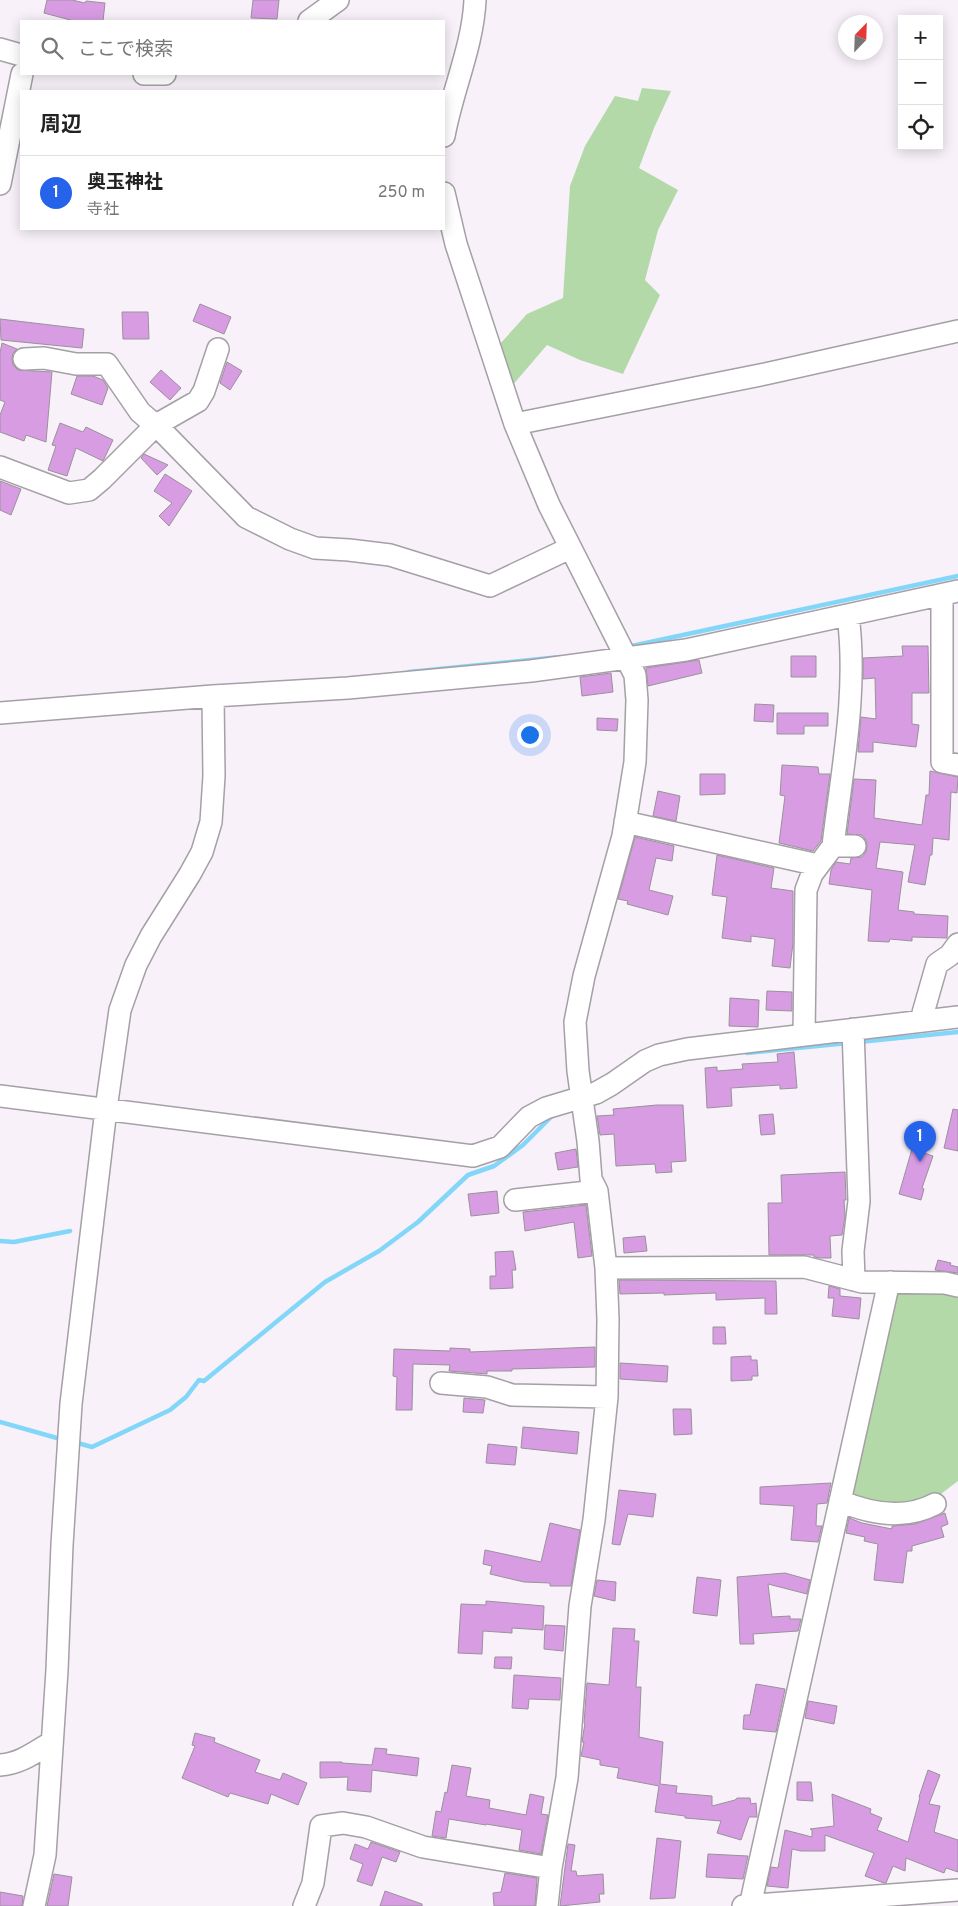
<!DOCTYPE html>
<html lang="ja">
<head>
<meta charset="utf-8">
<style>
  body { margin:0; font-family:Overpass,"Noto Sans JP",sans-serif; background:#f2f2f2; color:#222 }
  .controls { position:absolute; right:15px; top:15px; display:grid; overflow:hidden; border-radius:0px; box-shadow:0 2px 12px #0003 }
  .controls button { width:45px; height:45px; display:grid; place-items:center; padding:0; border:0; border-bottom:1px solid #e0e0e0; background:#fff; color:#222; font:25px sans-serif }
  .compass { position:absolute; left:838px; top:15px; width:45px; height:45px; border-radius:50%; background:#fff; box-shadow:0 2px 12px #0003; rotate:23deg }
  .you { position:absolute; left:529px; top:734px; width:18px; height:18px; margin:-12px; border:4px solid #fff; border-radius:50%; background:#1a73e8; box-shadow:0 0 0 8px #1a73e833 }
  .badge { display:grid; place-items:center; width:32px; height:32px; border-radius:50%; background:#2563eb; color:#fff; font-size:16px; font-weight:700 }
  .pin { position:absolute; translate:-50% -41px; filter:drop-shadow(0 1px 2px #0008) }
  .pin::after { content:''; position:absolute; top:26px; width:18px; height:15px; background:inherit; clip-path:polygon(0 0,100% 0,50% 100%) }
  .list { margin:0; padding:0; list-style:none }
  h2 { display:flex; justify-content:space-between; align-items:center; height:65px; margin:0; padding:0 20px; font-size:21px }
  h2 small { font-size:16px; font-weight:400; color:#767676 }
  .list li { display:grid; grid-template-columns:32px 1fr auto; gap:15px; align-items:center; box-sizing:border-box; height:75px; padding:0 20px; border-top:1px solid #e0e0e0 }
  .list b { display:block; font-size:19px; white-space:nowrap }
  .list p { margin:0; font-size:16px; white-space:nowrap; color:#767676 }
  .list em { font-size:16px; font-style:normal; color:#767676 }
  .icon { flex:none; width:28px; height:28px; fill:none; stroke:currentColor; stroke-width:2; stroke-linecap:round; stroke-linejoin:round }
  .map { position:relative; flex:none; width:958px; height:1906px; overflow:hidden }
  .search { position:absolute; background:#fff; box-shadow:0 2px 12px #0003; left:20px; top:20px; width:425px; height:55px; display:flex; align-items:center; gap:12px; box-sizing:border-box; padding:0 18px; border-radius:0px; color:#767676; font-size:19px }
  .panel { position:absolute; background:#fff; box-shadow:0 2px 12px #0003; left:20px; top:90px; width:425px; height:140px; border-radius:0px }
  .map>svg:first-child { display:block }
  .green { fill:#b2d9a7 }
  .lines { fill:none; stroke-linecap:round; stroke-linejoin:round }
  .stream { stroke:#82d6f8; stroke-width:4.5 }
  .building { fill:#d89ce3; stroke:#99929a }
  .minor-casing { stroke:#a59fa6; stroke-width:24 }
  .minor { stroke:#fff; stroke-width:21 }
</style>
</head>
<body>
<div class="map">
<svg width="958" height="1906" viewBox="0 0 958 1906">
  <rect width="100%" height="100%" fill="#f8f1fa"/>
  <path class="green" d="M642 88 671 91 654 128 639 168 678 190 658 230 645 280 660 295 623 374 580 360 547 345 511 387 500 344 527 314 563 298 570 186 585 146 615 96 638 101Z
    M892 1289 958 1293V1481L937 1497 905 1507 846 1496Z"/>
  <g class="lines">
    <path class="stream" d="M627 647 958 576
      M409 672 560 657
      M859 1042 958 1032
      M747 1053 848 1043
      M0 1241 14 1242 70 1231
      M0 1422 64 1440
      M74 1442 92 1447 170 1410 186 1397 199 1380 204 1381 325 1282 379 1251 418 1222 468 1175 494 1166 523 1145 552 1116"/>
  </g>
  <path class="building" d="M47 0H72L85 3 86 1 105 3 103 21H74L44 13Z
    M253 0H279L277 19 251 18Z
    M200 304 231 317 224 334 193 321Z
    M122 312H148L149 339H123Z
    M0 319 84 329 82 348 1 340Z
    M2 343 17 349 13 353 12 359 13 365 18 370 52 372 46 442 26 435 24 441 0 432V415L5 402 0 400V353Z
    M227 362 242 371 230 390 220 383Z
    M161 370 181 388 170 400 150 382Z
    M77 376H93L103 380 108 388 102 405 71 394Z
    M60 423 83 432 86 427 113 440 104 459 103 461 76 448 67 476 48 470 56 446 52 445Z
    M144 454 168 465 157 475 141 458Z
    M165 474 192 491 169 526 159 516 172 503 154 491Z
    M0 481 21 489 11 515 0 510Z
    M902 646H928L929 693H912V724L919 725 916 747 873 742V752H858L861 717 876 719 875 678 863 679V658L903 656Z
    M791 656H816V677H791Z
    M699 660 702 673 648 686 646 668Z
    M611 673 613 692 582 696 580 677Z
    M755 704 774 705 773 722 754 721Z
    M777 713H828V726H804V734H777Z
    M597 718 618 719 617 731 597 730Z
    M782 765 818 767 819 774H830L821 841 813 851 779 843 785 796 780 795Z
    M930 771 958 777 957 793 951 792 949 840 933 838 932 855H930L925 885 908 882 915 845 880 842 876 868 903 872 898 910 914 912V914L948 916 947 938 912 937V941L890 939 889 942 868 941 872 890 829 884 831 870 836 862 850 864 851 858 862 857 866 852 867 846 866 840 862 835 847 834 854 779 876 780 874 818 922 825 926 795H929Z
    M700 774H725V794L700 795Z
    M658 791 680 796 676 821 653 816Z
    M635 837 674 846 672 861 656 858 649 890 673 896 668 915 627 904 628 901 618 899Z
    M717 855 774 868 771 888 793 891V943L790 968 772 966 775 939 751 936V942L722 938 727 897 712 895Z
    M767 991 792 992V1011L766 1010Z
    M730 998 759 1000 758 1027 729 1026Z
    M794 1052 797 1088 780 1089V1085L731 1088 732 1106 707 1108 705 1068 717 1067V1071L743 1069 742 1064 778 1062 777 1054Z
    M657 1105H683L686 1161 671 1162 672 1172 656 1173 655 1164 616 1166 614 1134 600 1135 597 1116 614 1115 613 1109Z
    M953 1109 958 1110V1151L944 1148Z
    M773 1114 775 1134 761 1135 759 1115Z
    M576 1149 578 1167 558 1170 555 1153Z
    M912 1149 933 1156 922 1188 924 1189 921 1200 899 1194Z
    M845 1172 846 1200H844L845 1216 842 1235 830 1236 831 1258H820L814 1257V1255H769L768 1203H782L781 1175Z
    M497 1191 499 1213 471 1216 468 1194Z
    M586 1205 592 1256 578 1258 574 1222 525 1231 523 1212Z
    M645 1236 647 1251 624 1253 623 1238Z
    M513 1251 516 1270H512L513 1288 490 1289V1276H496L495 1252Z
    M938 1260 951 1263 950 1265 958 1267V1273L935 1270Z
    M619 1280 776 1281 777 1314H765V1298L716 1300V1293L664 1295V1293L620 1294Z
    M829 1286 840 1289V1296L861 1298 859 1319 832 1316 834 1298H828Z
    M713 1327H725L726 1344H713Z
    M595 1347V1367L512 1369V1371H487V1374L449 1371 450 1365 413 1364 412 1410H396L397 1377 393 1376 394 1349 450 1351V1348L470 1349V1352Z
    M751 1356V1360H757L758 1376H752V1380L731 1381V1357Z
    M620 1363 668 1366 667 1382 620 1379Z
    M464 1398 485 1400 483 1413 463 1412Z
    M673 1409H691L692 1434 674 1435Z
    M523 1427 579 1432 577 1454 521 1448Z
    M488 1444 517 1447 515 1465 486 1463Z
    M831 1483 827 1503 817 1504 816 1526H822L818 1542 791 1540 794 1506 760 1504V1487Z
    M619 1490 656 1494 653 1517 628 1514 620 1545 612 1544Z
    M945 1513 948 1524 941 1527 944 1537 912 1546V1551H907L903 1583 874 1580 878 1544 864 1541 865 1537 846 1533 849 1518 862 1523 892 1529V1526L915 1524Z
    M550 1523 580 1530 571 1586H550V1583L524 1582 490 1574 492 1566 483 1564 485 1550 541 1562Z
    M785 1573 810 1580 807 1594 768 1584 772 1617 790 1616V1619H801L798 1631 753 1634 754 1644H740L737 1577Z
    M697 1577 721 1580 717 1616 693 1613Z
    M597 1580 616 1582 615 1601 594 1596Z
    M486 1601 544 1606 543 1630 512 1628V1633L483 1631 482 1654 458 1653 461 1604 486 1605Z
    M545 1625 565 1626 563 1651 544 1649Z
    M613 1628 635 1629 634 1641H639L636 1687H641L639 1737 663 1742 660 1784 677 1786 676 1793 712 1796V1806L735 1800 737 1798H750L751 1804 756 1803 757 1817H749L741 1840 717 1833 721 1821 685 1818V1816L655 1812 659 1786 617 1778 619 1768 600 1765V1760L581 1756 584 1742H582L585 1723H584L587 1683 609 1685Z
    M495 1657H512L511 1669 494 1668Z
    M514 1675 561 1678 560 1700 529 1699 528 1709 512 1708Z
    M756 1684 785 1689 776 1732 743 1729 744 1715H750Z
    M808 1701 837 1706 834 1724 805 1718Z
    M195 1733 215 1738 214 1742 260 1760 255 1772 280 1780 283 1773 307 1783 298 1805 271 1794 268 1804 230 1793 228 1797 182 1778 195 1746 192 1745Z
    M375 1748 387 1749 386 1754 419 1758 417 1776 372 1770 371 1792 347 1790 348 1777 320 1778V1762H342V1763L372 1765Z
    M452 1765 471 1768 466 1796 490 1800 489 1808 526 1815 530 1794 544 1797 541 1814 548 1815 541 1854 519 1850 522 1830 486 1824V1825L449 1819 446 1838 432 1836 436 1811 441 1812 445 1792 447 1793Z
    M928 1770 940 1775 929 1804 940 1806 934 1832 958 1840V1872L946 1868 944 1873 906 1858 905 1871 893 1866 886 1883H884L865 1876 874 1853 825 1835V1851H801L792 1849 788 1888 767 1886 771 1867 778 1868 785 1830 812 1837V1830L810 1829 834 1826 832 1794 871 1809 870 1813 882 1818 877 1830 908 1842 920 1797H919Z
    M797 1782H811L813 1801 797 1800Z
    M657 1838 681 1841 675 1898 650 1899Z
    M371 1842 400 1852 396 1862 382 1857 372 1886 357 1881 363 1864 350 1859 355 1844 368 1849Z
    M568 1844 575 1845 571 1871H576L577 1876 603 1874 604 1894H599L600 1902 560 1906Z
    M708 1854 748 1856 743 1879 706 1877Z
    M505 1873 537 1878 535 1906H494L493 1893 501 1892Z
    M54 1874 72 1877 68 1906H47Z
    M385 1891 422 1904V1906H380Z
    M0 1892 23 1896 22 1906H0Z"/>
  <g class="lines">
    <defs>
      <path id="minor" d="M309 21 338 0
        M0 49 21 55
        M144 74H165
        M444 136C452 91 473 46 475 0
        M0 184 22 74
        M444 193 456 244 515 424 549 505 635 675 637 700 635 762 623 836 584 976 575 1022 578 1071 588 1141 591 1179 597 1191 606 1268 608 1319 607 1397 594 1520 580 1606 567 1778 551 1868 547 1906
        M24 359 44 358 76 364H107L140 412 161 430 246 517 290 539 315 548 349 550 390 555 490 586 570 548
        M515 424 765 374 958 331
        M0 467 69 493 89 490 102 479 156 425 198 401 204 391 218 349
        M942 595V762L958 765
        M0 713 213 696 348 688 531 671 686 650 958 591
        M625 822 818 865
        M833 846C842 769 858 692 848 615
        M923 1021V1013L937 964 950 955 958 944
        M853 1029 859 1201 853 1251 854 1280
        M804 1035 806 890 812 874 833 846H855
        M0 1096 473 1156 500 1147 529 1117 546 1108 596 1093 612 1084 645 1061 659 1055 687 1049 958 1017
        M515 1200 597 1191
        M606 1268 804 1267 862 1282 945 1283 958 1286
        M441 1383 487 1387 512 1395 607 1397
        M840 1501C871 1514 905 1520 935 1504
        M0 1765C20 1764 35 1752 52 1742
        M34 1906 45 1855 57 1670 62 1545 71 1404 106 1109 120 1010 136 965 151 936 190 874 202 852 211 822 214 776 213 696
        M304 1906 313 1883 321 1826 343 1823 366 1827 423 1847 551 1868
        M743 1906 958 1890
        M750 1906 888 1286 890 1282"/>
    </defs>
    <use href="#minor" class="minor-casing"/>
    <use href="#minor" class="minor"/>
  </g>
</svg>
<div class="controls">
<button>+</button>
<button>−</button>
<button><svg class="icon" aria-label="locate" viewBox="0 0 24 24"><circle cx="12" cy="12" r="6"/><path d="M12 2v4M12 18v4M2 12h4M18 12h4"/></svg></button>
</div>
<svg class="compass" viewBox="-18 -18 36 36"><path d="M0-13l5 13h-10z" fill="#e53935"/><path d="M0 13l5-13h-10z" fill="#767676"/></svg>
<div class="you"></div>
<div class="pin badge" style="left:920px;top:1162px">1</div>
<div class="search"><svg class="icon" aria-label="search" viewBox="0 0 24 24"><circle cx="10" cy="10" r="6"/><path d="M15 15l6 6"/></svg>ここで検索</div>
<section class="panel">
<h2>周辺<small></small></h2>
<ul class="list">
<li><span class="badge">1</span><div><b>奥玉神社</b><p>寺社</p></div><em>250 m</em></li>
</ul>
</section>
</div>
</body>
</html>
